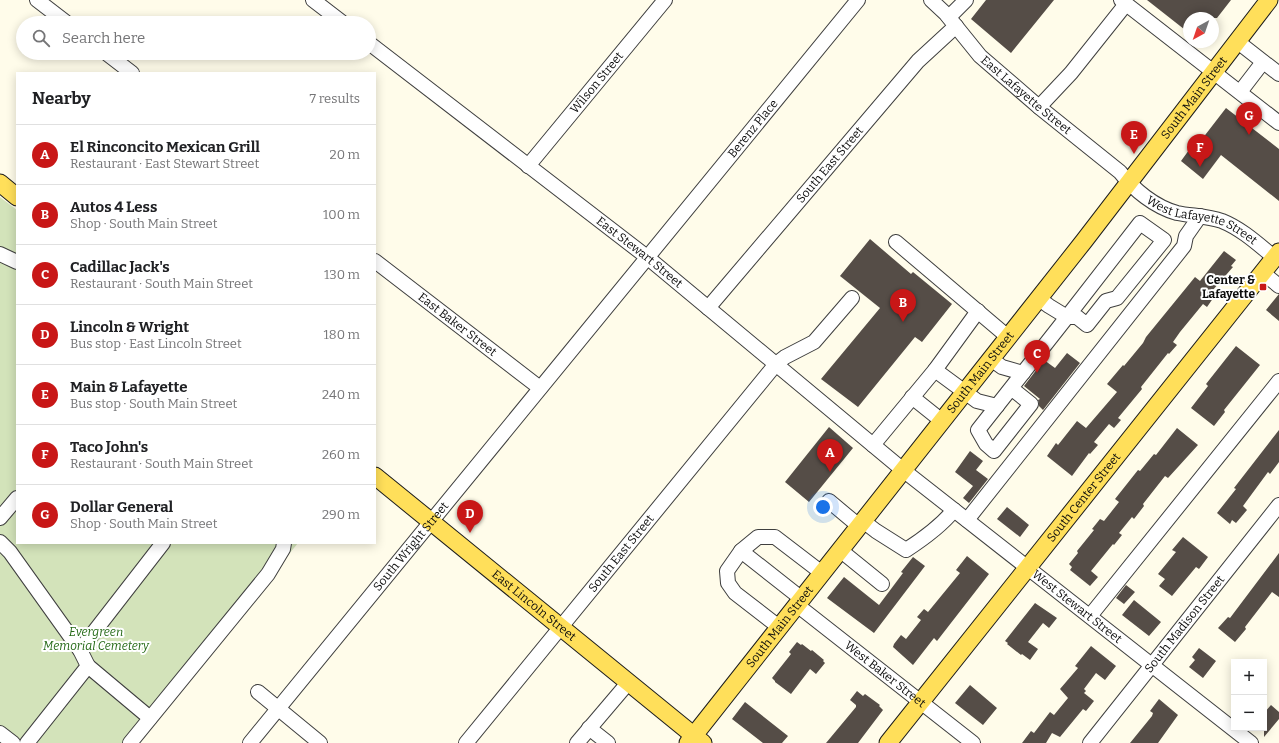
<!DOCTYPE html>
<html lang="en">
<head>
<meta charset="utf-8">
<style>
  body { margin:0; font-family:Bitter,serif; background:#f2f2f2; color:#202124 }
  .controls { position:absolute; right:12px; bottom:12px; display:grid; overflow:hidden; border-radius:0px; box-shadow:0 2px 10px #0003 }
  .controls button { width:36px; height:36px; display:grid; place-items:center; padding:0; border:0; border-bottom:1px solid #e0e0e0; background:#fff; color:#202124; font:20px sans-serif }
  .compass { position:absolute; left:1183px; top:12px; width:36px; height:36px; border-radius:50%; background:#fff; box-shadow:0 2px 10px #0003; rotate:220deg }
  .you { position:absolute; left:823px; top:507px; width:14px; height:14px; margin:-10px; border:3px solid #fff; border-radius:50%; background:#1a73e8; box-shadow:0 0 0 6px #1a73e833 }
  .badge { display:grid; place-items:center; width:26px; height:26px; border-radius:50%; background:#c81717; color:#fff; font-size:13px; font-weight:700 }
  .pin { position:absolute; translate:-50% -33px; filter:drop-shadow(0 1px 2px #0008) }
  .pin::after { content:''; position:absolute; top:21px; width:14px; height:12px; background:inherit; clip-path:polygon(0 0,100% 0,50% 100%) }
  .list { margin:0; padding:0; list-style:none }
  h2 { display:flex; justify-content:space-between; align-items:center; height:52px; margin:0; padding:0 16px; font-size:17px }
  h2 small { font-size:13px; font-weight:400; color:#757577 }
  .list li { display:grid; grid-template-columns:26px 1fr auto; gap:12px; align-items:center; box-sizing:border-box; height:60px; padding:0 16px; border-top:1px solid #e0e0e0 }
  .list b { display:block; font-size:15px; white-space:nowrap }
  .list p { margin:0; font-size:13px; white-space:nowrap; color:#757577 }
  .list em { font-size:13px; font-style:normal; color:#757577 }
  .icon { flex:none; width:22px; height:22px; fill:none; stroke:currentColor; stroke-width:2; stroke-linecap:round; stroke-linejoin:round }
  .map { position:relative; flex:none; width:1279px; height:743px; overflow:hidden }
  .search { position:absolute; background:#fff; box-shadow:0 2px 10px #0003; left:16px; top:16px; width:360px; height:44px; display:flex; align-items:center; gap:10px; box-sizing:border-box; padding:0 14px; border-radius:22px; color:#757577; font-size:15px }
  .panel { position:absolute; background:#fff; box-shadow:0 2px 10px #0003; left:16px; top:72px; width:360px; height:472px; border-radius:0px }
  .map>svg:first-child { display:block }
  .cemetery { fill:#d3e3ba }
  .building { fill:#554d47 }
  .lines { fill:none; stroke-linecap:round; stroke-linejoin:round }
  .minor-casing { stroke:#3f3f3f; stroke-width:16 }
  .major-casing { stroke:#1d1d1d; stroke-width:19 }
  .minor { stroke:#fff; stroke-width:14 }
  .major { stroke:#ffdf5a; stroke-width:17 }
  .poi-dot { fill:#c81717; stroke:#fff; stroke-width:1.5 }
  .labels { text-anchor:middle; stroke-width:4; stroke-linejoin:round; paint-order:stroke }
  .street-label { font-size:12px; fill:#0c0c0c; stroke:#fff }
  .poi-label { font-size:12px; font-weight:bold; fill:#0c0c0c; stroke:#fff; text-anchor:end }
  .park-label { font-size:12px; font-style:italic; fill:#246916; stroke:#fff }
</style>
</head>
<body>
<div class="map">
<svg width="1279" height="743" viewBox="0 0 1279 743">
  <rect width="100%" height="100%" fill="#fffcea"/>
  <path class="cemetery" d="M0 197 17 210V543H298L136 743H0Z"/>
  <path class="building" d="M986 0H1054L1011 53 971 19Z
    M1147 0H1231L1217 18H1189V33Z
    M1226 108 1279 149V201L1221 155 1203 179 1181 161 1189 150 1192 152Z
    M870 239 911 274 913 272 952 304 922 342 915 337 858 407 821 379 880 308 840 276Z
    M1224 251 1236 260 1231 266 1233 267 1212 291 1216 294 1207 307 1203 304 1180 332 1173 342 1177 345 1169 354 1168 353 1141 387 1142 389 1118 418 1121 420 1114 428 1109 424 1094 442 1098 445 1090 454 1089 453 1072 476 1047 456 1056 443 1058 445 1077 421 1086 428 1117 392 1107 384 1123 365 1124 366 1143 343 1146 337 1195 277 1200 281Z
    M1279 294V321L1266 310Z
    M1236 346 1260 365 1224 410 1225 412 1214 426 1191 408 1208 386 1206 384Z
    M1067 353 1080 363 1043 410 1039 406 1038 400 1040 399 1024 386 1044 360 1055 368Z
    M829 427 853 448 809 502 785 482Z
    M1177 428 1198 445 1168 478 1165 476 1143 504 1144 506 1134 519 1132 517 1119 533 1122 535 1114 545 1113 544 1091 571 1098 577 1090 586 1070 570 1072 567 1069 564 1078 553 1077 551 1094 530 1092 529 1100 519 1104 521 1119 502 1115 499 1138 470 1140 471 1154 454 1156 455Z
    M1279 430V462L1270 474 1268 472 1243 506 1247 510 1236 523 1232 520 1230 524 1217 513 1236 489 1234 488Z
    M970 451 983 461 976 470 988 479 969 503 963 498 973 486 955 472Z
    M1007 507 1029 525 1020 537 997 519Z
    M1183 537 1208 557 1199 569 1196 567 1172 596 1159 586 1165 579 1158 574 1176 552 1172 550Z
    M1279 553V597L1272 592 1245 627 1246 629 1235 642 1218 628 1228 617 1230 618Z
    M967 556 989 574 937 641 934 638 913 665 893 647 894 644 901 635 906 639 921 620 917 617 924 609 928 612 960 573 956 570Z
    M913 557 925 566 874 633 827 598 844 577 879 605 903 573 901 572Z
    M1126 585 1135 592 1124 604 1116 598Z
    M1134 600 1161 622 1149 636 1122 615Z
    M1035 603 1057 618 1049 628 1043 623 1028 642 1038 649 1030 660 1022 654 1021 655 1007 644 1008 643 1005 641Z
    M797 642 801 645 802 644 811 651 812 650 824 660 823 661 825 663 816 674 810 669 791 694 775 682V681L772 678 791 654 789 652Z
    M1091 646 1116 666 1105 680 1096 673 1084 689 1086 691 1084 693 1094 701 1086 711 1083 709 1060 737 1052 733 1046 743H1022L1031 731 1034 733 1050 712 1054 715 1068 698 1060 689 1078 668 1075 666Z
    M1199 648 1216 661 1203 678 1189 667 1195 660 1192 657Z
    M970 685 997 708 983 725 955 703Z
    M857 691 863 696 865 694 880 705 879 706 883 710 858 743H826L856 707V705L850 700Z
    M1159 699 1178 715 1158 743H1130L1152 716 1153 713 1150 711Z
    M745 702 788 736 782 743H763L732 719Z
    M1271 705 1279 712V719L1264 737V713Z"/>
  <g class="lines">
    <defs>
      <g id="minor">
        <path d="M37 0 67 23"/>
        <path d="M313 0 343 23"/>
        <path id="s1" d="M931 0 946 14 980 56 1039 107 1120 172C1134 190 1155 207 1177 213 1192 216 1208 216 1222 221 1242 229 1259 245 1275 258"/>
        <path d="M1121 0 1279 123"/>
        <path d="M949 17 966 0"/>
        <path d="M1238 42 1279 74"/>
        <path id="s2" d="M369 43 647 257 903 470 1251 743"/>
        <path d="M106 53 132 73"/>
        <path d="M1240 92 1263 62"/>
        <path d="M1039 107 1071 73 1126 4"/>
        <path id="s3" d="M528 166 665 0"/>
        <path d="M1140 223 1164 240 1117 298 1106 301 1087 325 1077 317H1067Z"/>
        <path d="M896 242 1008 337"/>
        <path d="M0 254 17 262"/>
        <path id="s4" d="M375 261 540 388"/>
        <path d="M1263 273 1279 286"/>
        <path id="s5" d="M708 308 918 61 956 26"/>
        <path d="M991 359 1002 367 1023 373"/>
        <path d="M935 370 978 311"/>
        <path d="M1011 388 1031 404 994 451 986 444 978 430 1067 317 1049 306 1038 298"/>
        <path d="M912 397 942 421"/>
        <path d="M873 445 935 370 977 401 997 406"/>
        <path d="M829 501 859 526"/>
        <path d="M0 518 17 498"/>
        <path d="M967 520 1184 246 1186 236 1200 216"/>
        <path d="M863 521 876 531 906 550C923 539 941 526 954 510"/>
        <path d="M0 542 10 552 80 650"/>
        <path d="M840 550 882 584"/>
        <path d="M741 551 802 599"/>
        <path id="s6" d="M797 605 973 743"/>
        <path d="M1090 616 1279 381"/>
        <path d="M779 627 735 593 728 583 727 571 741 551 758 537H775L822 573"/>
        <path d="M88 666 150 718"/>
        <path d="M258 692 320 743"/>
        <path d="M589 728 608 743"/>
        <path d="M0 733 13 743"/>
        <path d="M27 743 88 666 80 650 163 543"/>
        <path d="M130 743 268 574 283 549 284 543"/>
        <path id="s7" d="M250 743 858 0"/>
        <path id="s8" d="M466 743 776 364 785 357 814 342 852 298"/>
        <path d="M577 743 628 683"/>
        <path id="s9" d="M1090 743 1279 505"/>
      </g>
      <g id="major">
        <path d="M0 183 17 197"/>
        <path id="s10" d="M375 476 703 743"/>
        <path id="s11" d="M688 743 1084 241 1269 0"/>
        <path id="s12" d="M888 743 1279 252"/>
      </g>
    </defs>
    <use href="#minor" class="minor-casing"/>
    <use href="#major" class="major-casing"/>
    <use href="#minor" class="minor"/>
    <use href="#major" class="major"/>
  </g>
  <rect class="poi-dot" x="1259" y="283" width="8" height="8" rx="2"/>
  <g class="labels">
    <g class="street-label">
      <text dy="4" stroke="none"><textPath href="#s3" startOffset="108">Wilson Street</textPath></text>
      <text dy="4" stroke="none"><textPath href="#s1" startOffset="135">East Lafayette Street</textPath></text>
      <text dy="4" stroke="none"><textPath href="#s11" startOffset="820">South Main Street</textPath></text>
      <text dy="4" stroke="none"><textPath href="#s7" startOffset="794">Berenz Place</textPath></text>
      <text dy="4" stroke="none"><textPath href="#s5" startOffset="188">South East Street</textPath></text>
      <text dy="4" stroke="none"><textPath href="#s1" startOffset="354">West Lafayette Street</textPath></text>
      <text dy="4" stroke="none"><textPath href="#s2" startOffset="342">East Stewart Street</textPath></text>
      <text dy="4" stroke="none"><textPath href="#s4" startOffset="104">East Baker Street</textPath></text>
      <text dy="4" stroke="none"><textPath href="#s11" startOffset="472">South Main Street</textPath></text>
      <text dy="4" stroke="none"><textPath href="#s12" startOffset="314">South Center Street</textPath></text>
      <text dy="4" stroke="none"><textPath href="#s7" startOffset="254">South Wright Street</textPath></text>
      <text dy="4" stroke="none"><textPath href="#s8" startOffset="245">South East Street</textPath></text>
      <text dy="4" stroke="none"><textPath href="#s10" startOffset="205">East Lincoln Street</textPath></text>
      <text dy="4" stroke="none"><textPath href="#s2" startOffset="905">West Stewart Street</textPath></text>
      <text dy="4" stroke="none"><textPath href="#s9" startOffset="152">South Madison Street</textPath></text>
      <text dy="4" stroke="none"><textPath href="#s11" startOffset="148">South Main Street</textPath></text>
      <text dy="4" stroke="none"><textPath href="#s6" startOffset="112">West Baker Street</textPath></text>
    </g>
    <g class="poi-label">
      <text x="1255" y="284">Center &amp;<tspan x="1255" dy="14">Lafayette</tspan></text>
    </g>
    <g class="park-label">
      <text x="96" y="636">Evergreen<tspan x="96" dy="14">Memorial Cemetery</tspan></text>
    </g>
  </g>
</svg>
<div class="controls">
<button>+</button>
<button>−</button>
</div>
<svg class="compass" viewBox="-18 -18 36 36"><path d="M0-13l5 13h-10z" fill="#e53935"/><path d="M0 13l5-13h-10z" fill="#757577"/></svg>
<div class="you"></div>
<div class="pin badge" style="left:830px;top:472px">A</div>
<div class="pin badge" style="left:903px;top:322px">B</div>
<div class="pin badge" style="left:1037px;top:373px">C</div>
<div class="pin badge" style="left:470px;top:533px">D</div>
<div class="pin badge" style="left:1134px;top:154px">E</div>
<div class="pin badge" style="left:1200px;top:167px">F</div>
<div class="pin badge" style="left:1249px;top:135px">G</div>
<div class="search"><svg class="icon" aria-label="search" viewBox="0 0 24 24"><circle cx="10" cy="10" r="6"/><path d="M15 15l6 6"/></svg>Search here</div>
<section class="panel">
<h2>Nearby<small>7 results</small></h2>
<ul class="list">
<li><span class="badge">A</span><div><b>El Rinconcito Mexican Grill</b><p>Restaurant · East Stewart Street</p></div><em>20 m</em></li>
<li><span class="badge">B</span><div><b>Autos 4 Less</b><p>Shop · South Main Street</p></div><em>100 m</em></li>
<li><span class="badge">C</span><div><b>Cadillac Jack's</b><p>Restaurant · South Main Street</p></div><em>130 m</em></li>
<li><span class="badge">D</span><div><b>Lincoln &amp; Wright</b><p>Bus stop · East Lincoln Street</p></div><em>180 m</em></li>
<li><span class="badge">E</span><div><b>Main &amp; Lafayette</b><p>Bus stop · South Main Street</p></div><em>240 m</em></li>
<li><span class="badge">F</span><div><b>Taco John's</b><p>Restaurant · South Main Street</p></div><em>260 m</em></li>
<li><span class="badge">G</span><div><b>Dollar General</b><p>Shop · South Main Street</p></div><em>290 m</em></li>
</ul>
</section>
</div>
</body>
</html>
